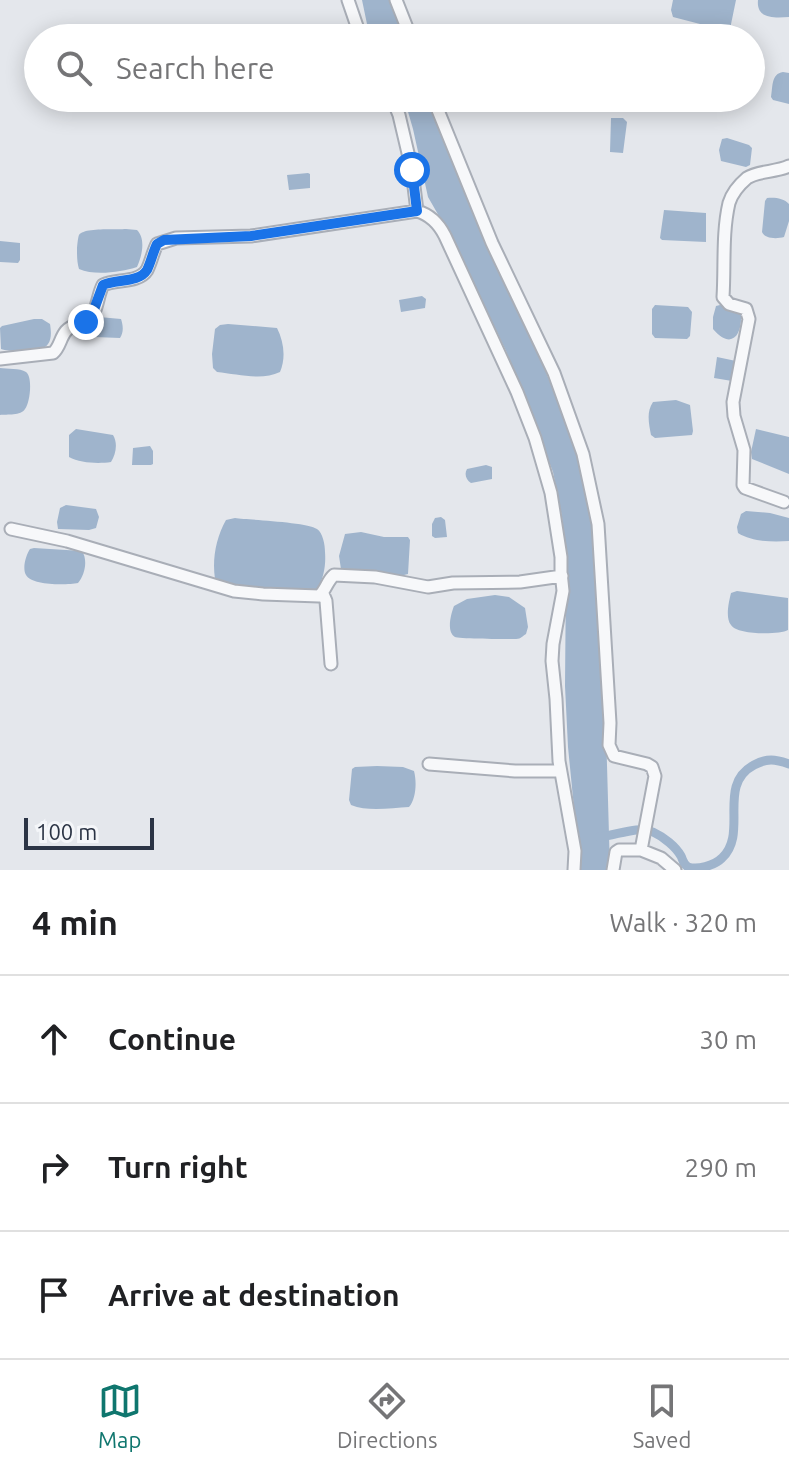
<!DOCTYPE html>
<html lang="en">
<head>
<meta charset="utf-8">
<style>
  body { margin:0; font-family:Ubuntu,sans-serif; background:#f6f6f6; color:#202124 }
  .scale { position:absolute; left:24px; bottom:20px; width:130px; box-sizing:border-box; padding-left:8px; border:4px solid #2b3445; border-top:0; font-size:22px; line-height:28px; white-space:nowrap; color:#2b3445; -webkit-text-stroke:6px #f4f6f9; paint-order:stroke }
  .stop { position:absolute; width:24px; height:24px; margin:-18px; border:6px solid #1a73e8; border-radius:50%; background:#fff }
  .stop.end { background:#1a73e8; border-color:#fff; box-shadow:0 2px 8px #0008 }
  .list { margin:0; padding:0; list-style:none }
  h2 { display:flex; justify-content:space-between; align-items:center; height:104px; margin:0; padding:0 32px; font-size:34px }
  h2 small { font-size:26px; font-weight:400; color:#757577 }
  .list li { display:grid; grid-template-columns:52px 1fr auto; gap:24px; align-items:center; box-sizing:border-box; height:128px; padding:0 32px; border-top:2px solid #e0e0e0 }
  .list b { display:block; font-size:30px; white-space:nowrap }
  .list em { font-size:26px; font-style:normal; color:#757577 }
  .icon { flex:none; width:44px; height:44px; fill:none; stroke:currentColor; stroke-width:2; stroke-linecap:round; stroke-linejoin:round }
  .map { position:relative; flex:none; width:789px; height:870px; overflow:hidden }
  .search { position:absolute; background:#fff; box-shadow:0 4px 20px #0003; left:24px; right:24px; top:24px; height:88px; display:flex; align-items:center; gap:20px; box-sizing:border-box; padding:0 28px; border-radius:44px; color:#757577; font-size:30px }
  .sheet { height:488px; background:#fff }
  nav { display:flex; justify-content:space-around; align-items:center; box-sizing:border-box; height:112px; border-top:2px solid #e0e0e0; background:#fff; font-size:22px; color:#757577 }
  nav a { display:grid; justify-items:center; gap:4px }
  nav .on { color:#0f766e }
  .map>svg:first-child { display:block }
  .water { fill:#9fb4cc }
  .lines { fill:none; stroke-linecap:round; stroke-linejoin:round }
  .canal { stroke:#9fb4cc; stroke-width:9 }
  .minor-casing { stroke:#a9aeb7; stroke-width:15 }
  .minor { stroke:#f7f8fa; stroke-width:11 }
  .route { stroke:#1a73e8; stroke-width:10 }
</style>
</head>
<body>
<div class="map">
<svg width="789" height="870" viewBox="0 0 789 870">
  <rect width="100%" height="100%" fill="#e4e7ec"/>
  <path class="water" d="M362 0H393L408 38H373L367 24Z
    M673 0H736L730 29 727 31 673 17 671 10Z
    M758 0H789V17C774 18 756 19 758 0Z
    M783 72 789 73V104L773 100 771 97C773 86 771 74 783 72Z
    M404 98H433L585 467 601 555 610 870H581L579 833 575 818 568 747 565 686 566 572 562 517 553 472 506 351 455 244 428 197 413 129Z
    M611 118H623L627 122 623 153 610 152Z
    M727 138 749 145 752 148 750 165 746 167 721 161 719 150 722 139Z
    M308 173 310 174V188L289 190 287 175Z
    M767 198C774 197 784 198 789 204V221L784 237C777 239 765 239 762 232L765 201Z
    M664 210 706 213V242L662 240 660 238Z
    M126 229 137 230C146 239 142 256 137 267 121 272 95 276 79 269 77 262 77 256 77 249 77 247 78 237 79 235 84 227 116 230 126 229Z
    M0 241 20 243V260L18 263 0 262Z
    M422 296 426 299 425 308 401 312 399 300Z
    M655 305 688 307 692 312 690 336 687 339 655 338 652 334V309Z
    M720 305C724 306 739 312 741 315 742 336 731 350 713 329V317L716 306Z
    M99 317 121 319C123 325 124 332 120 338L95 337 94 320Z
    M34 319H42L50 324C51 330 52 339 48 344 42 354 10 352 1 349L0 328 2 326Z
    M228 324 277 328C284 342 286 358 280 372 262 381 237 374 217 372L213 368 212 354 215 329 220 325Z
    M717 357 736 361 732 381 714 378Z
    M0 368C7 369 20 368 26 372 33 377 30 403 25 409 21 416 7 414 0 415Z
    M676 400 690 405 693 431 692 435 655 438 651 435C649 424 646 412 653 402Z
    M76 429 113 435C118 443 116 454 111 462 98 464 80 463 69 457V435Z
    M756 429 789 437V474L752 459 751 452Z
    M150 446 153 451V464L151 465H132L133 448Z
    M486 465 492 467V479L471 483C466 480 464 474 467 469Z
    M66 505 96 509 99 517 96 528 89 530 58 529 57 522 60 508Z
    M746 511 770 513 789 518V541C773 542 752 542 738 533L737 527 741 514Z
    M235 518C249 520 308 522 317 529 323 533 325 545 325 552 326 565 324 578 317 589 295 594 234 590 215 579 212 559 216 538 226 520Z
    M435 518 441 517 445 520 447 537 435 538 432 536V524Z
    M361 532 384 537H408L410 540 408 574 400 576 341 569 339 556 345 534Z
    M34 548 82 551C88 560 85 575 78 583 67 585 32 586 26 575 22 568 26 555 30 549Z
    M737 591 788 598V630C779 635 737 635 731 625 725 618 729 601 731 593Z
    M495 595 509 597 525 608 528 627 526 634C520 638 521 639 514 639 507 639 458 639 455 637 446 632 451 614 454 606L467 599Z
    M377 766 403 767 414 771C417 782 416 799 409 807 391 808 368 812 351 805L349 800 352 769 355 767Z"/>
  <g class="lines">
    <path class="canal" d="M599 837C616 836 637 825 653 832 664 837 676 847 681 856 683 860 683 864 688 867 697 870 714 866 722 858 749 833 716 785 754 765 767 758 775 759 789 764"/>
    <defs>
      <path id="minor" d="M348 0 361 38
        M396 0 411 38
        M392 98 399 115 412 170 417 211C431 215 439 224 445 236L517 392 535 438 551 493 561 557V572L563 591 553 644 552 661 556 699 559 761 575 851 574 870
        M433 98 492 243 554 373 583 454 598 524 610 723 609 745 614 756 647 764 652 767 655 776 641 850H619L616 852 613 870
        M0 359 53 353C60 347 60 338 66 331 72 324 81 325 88 320 98 312 97 296 103 285 116 279 139 283 147 270 151 262 153 252 157 244L176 238 251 236 417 211
        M784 502 745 488 743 485 744 450 734 416 733 402 749 319 746 309 729 304 723 297C725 266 722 233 729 203 732 193 740 184 747 178 757 171 777 172 789 166
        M11 529 67 541 234 591 263 594 319 596C326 590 327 581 334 575L375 577 428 587 453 583 520 582 562 576
        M323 594 326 601 331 664
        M429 764 515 771H560
        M641 850 661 858 675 870"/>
    </defs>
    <use href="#minor" class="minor-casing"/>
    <use href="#minor" class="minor"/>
  </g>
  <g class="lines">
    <path class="route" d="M86 322 92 315 103 285C116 279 139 283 147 270 151 262 153 252 157 244L164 240 251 236 417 211 412 170"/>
  </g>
</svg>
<div class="scale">100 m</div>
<div class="stop" style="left:412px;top:170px"></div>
<div class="stop end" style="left:86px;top:322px"></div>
<div class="search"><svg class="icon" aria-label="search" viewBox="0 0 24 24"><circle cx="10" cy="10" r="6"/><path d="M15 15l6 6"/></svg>Search here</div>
</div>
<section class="sheet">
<h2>4 min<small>Walk · 320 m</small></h2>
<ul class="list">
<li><svg class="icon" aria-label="ahead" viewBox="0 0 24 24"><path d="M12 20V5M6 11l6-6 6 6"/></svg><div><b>Continue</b></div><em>30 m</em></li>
<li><svg class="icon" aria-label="right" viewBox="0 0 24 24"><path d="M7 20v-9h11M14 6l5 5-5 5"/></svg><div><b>Turn right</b></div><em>290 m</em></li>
<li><svg class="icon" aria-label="arrive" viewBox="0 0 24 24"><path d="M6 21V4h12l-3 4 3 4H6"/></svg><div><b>Arrive at destination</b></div></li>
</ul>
</section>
<nav>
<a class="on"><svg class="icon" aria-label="map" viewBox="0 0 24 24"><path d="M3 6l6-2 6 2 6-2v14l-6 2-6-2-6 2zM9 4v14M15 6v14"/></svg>Map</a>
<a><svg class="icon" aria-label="directions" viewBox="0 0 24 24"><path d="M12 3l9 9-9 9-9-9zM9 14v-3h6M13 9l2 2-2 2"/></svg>Directions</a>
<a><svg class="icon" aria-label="saved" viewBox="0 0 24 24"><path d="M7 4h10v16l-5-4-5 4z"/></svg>Saved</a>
</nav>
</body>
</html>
